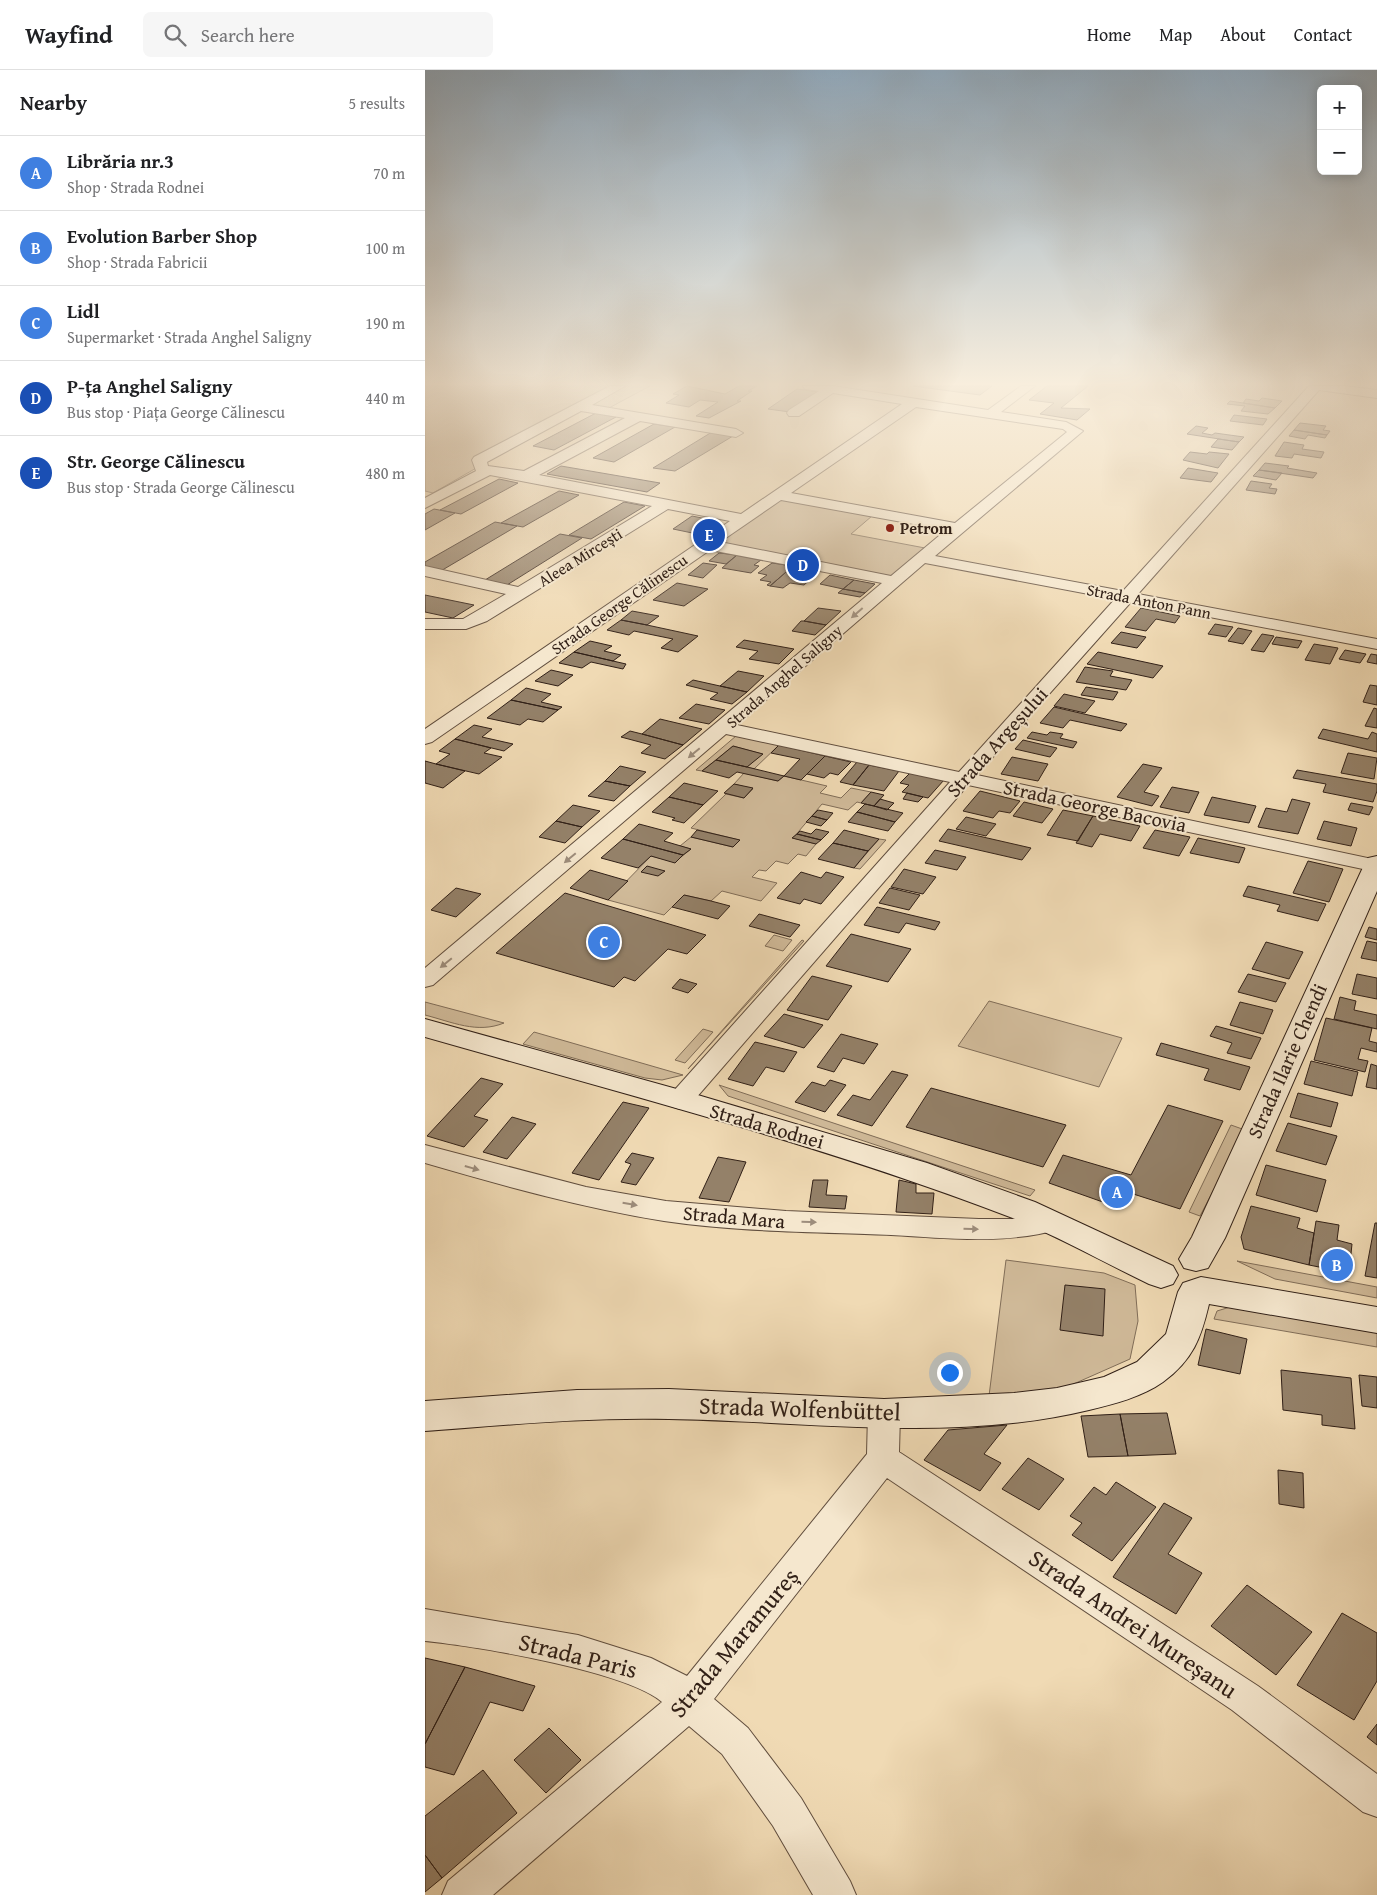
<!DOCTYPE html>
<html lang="en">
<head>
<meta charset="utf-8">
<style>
  body { margin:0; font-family:"Gentium Book Plus",serif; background:#f6f6f6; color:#202124 }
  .controls { position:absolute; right:15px; top:15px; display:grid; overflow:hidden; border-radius:8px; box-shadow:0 2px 12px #0003 }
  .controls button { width:45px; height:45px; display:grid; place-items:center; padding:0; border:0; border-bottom:1px solid #e0e0e0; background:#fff; color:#202124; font:25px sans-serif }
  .you { position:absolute; left:524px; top:1302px; width:18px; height:18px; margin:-12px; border:4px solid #fff; border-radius:50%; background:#1a73e8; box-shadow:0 0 0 8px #1a73e833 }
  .badge { display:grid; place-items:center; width:32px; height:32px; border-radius:50%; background:#8f2418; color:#fff; font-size:16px; font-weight:700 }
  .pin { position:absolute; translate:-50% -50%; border:2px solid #fff; box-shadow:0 1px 5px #0006 }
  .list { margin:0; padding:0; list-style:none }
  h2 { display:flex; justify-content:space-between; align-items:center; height:65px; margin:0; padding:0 20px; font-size:21px }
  h2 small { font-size:16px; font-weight:400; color:#757577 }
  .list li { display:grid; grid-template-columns:32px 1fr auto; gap:15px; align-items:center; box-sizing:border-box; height:75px; padding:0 20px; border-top:1px solid #e0e0e0 }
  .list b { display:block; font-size:19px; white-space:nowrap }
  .list p { margin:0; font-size:16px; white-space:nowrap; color:#757577 }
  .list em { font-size:16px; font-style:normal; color:#757577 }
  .icon { flex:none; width:28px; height:28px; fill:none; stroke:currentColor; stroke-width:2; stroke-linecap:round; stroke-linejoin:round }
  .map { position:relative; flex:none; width:952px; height:1825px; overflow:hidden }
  header { display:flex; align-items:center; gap:30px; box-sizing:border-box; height:70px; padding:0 25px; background:#fff; border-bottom:1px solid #e0e0e0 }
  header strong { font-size:24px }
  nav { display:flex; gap:28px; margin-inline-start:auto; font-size:18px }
  .search { width:350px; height:45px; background:#f6f6f6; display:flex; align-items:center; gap:12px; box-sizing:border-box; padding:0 18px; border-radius:8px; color:#757577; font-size:19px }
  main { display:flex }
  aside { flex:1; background:#fff }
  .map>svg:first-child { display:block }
  .green { fill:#d0ba99; stroke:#806d58 }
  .building { fill:#948169; stroke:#312017 }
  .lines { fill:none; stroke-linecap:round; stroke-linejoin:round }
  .street-casing { stroke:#614e3e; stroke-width:2 }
  .secondary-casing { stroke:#312017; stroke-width:2 }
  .street { fill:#f5e7ce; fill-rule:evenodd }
  .secondary { fill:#f5e7ce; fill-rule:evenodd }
  .oneway { fill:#9d8d7c }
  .poi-dot { fill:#8f2418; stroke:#f5e7ce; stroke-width:2 }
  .labels { text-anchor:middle; stroke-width:4; stroke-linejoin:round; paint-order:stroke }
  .far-poi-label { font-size:16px; font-weight:bold; fill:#312017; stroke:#f5e7ce; text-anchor:start }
  .far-street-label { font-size:16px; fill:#312017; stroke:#f5e7ce }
  .street-label { font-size:20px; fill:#312017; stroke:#f5e7ce }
  .near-street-label { font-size:24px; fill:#312017; stroke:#f5e7ce }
</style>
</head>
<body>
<header>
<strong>Wayfind</strong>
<div class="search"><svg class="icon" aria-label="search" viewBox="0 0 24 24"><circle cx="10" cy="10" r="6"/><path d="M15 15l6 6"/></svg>Search here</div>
<nav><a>Home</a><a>Map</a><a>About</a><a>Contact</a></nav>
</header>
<main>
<aside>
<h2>Nearby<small>5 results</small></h2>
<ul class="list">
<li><span class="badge" style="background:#3f7fe0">A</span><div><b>Librăria nr.3</b><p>Shop · Strada Rodnei</p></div><em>70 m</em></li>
<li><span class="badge" style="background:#3f7fe0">B</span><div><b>Evolution Barber Shop</b><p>Shop · Strada Fabricii</p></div><em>100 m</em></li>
<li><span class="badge" style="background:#3f7fe0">C</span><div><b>Lidl</b><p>Supermarket · Strada Anghel Saligny</p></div><em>190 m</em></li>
<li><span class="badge" style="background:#1a4fb4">D</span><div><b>P-ța Anghel Saligny</b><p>Bus stop · Piața George Călinescu</p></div><em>440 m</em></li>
<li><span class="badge" style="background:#1a4fb4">E</span><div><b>Str. George Călinescu</b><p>Bus stop · Strada George Călinescu</p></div><em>480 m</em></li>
</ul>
</aside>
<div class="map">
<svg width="952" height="1825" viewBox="0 0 952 1825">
  <rect width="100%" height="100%" fill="#f0dab4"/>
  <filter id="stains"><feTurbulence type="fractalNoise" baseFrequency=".004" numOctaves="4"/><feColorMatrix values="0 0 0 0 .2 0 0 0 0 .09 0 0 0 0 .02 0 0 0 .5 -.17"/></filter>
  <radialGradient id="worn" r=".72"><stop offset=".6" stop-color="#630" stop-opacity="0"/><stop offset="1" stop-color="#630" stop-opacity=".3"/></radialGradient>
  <path class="green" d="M0 316H193L8 423 0 421Z
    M201 316H225L182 339 161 337Z
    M355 428 447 446 426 464 500 478 464 509 287 473Z
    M311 666 354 675 329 699 322 697 337 684 308 676 277 701 271 700Z
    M319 703 353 711 359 706 402 716 395 723 416 728 426 718 446 722 436 733 432 732 423 740 397 734 368 768 391 774 381 786 373 784 363 794 351 791 341 801 334 800 327 807 352 813 336 831 297 821 286 831 259 825 239 845 183 830 226 786 250 792 266 779 255 776 266 767 308 777 314 770 266 758 301 724 319 728 328 719 309 714Z
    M454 769 461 770 435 799 429 798Z
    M349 865 367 870 358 881 340 876Z
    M377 870 379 871 263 999Z
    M564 931 697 968 674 1017 533 976Z
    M0 932 79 953C52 964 27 952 0 945Z
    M278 959 288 962 260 993 250 990Z
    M109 962 258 1005 237 1010 220 1008 98 974Z
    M294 1015 610 1120 605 1126 303 1026Z
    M806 1055 820 1060 775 1146 764 1142Z
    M581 1190 679 1203 710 1215 713 1251 705 1289 635 1320 564 1326Z
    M812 1191 952 1217V1228L850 1209Z
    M805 1237 952 1260V1277L789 1249 792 1241Z"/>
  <path class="building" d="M262 316 300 324 314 316H332L323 321H327L312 331H316L284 348 271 346 293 332 275 330 264 337 241 333 254 325 248 324Z
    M488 316H567L555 325Z
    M622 316H663L636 338 665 339 652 350 615 344 629 333 604 330Z
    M372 319 393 322 365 342 343 339Z
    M837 328 857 331 850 338 818 333 821 329 834 331Z
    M805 331 818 333 850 338 843 344 816 341 820 336 802 334Z
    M171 343 191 347 129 380 108 376Z
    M809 345 842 349 838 355 805 351Z
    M875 353 901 356 898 360 905 361 902 365 869 360Z
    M229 354 250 357 189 392 168 388Z
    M771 356 783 358 777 363 787 365 790 363 819 367 814 372 762 364Z
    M869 360 902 365 900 368 883 365 880 369 864 366Z
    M287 362 308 366 250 401 228 398Z
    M793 369 814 372 807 380 786 377Z
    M859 372 879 375 877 379 899 382 896 388 869 384 867 388 850 386Z
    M765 382 782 384 784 382 804 384 793 398 758 390Z
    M840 393 864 396 862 398 892 403 888 408 834 400Z
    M136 396 235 413 222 422 122 404Z
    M763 398 793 403 786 412 755 408Z
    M834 400 857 403 851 410 828 406Z
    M74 409 93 413 36 444 15 440Z
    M826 411 847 414 844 418 852 419 850 424 821 420Z
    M134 421 154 425 98 457 76 453Z
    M199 432 220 436 166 469 144 465Z
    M9 439 30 443 0 460V444Z
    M267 446 282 449 279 451 293 454 289 457 276 454 268 460 281 462 277 465 248 459Z
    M70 452 92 456 14 502 0 498V492Z
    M135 464 157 468 82 515 60 510Z
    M294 483 312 485 301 494 284 491Z
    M312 485 336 490 329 495 334 496 326 503 297 498Z
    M278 493 292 495 278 508 263 505Z
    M347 493 368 496 345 516 342 515 346 512 335 510 342 505 333 503Z
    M368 496 395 501 379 515 365 513 358 518 345 516Z
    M405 505 429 510 418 519 395 514Z
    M429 510 450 514 440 523 418 519Z
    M252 513 283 519 259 536 228 530Z
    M418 519 440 523 435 527 413 523Z
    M0 525 49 535 28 548 0 542Z
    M393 538 416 541 401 555 379 551Z
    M716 538 755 546 750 553 731 549 721 561 700 557Z
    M207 541 234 546 222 555 196 550Z
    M196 550 222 555 273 566 253 582 236 578 248 569 209 561 204 565 182 560Z
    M376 551H379L401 555 390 565 367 561Z
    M790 554 808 557 801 567 783 564Z
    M813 558 827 561 818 574 803 571Z
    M696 562 721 567 712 578 686 573Z
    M837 564 849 566 839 582 826 580Z
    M851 567 877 571 873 578 847 574Z
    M319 570 369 579 354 594 324 589 333 581 311 577Z
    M165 571 187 576 179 581 196 585 188 591 149 582Z
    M889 574 913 578 905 594 880 590Z
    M920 580 941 584 935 593 914 589Z
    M149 582 201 594 198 599 166 592 157 598 134 593Z
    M673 582 738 596 728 608 662 594Z
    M946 584 952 585V594L942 592Z
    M660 597 688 601 685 606 707 610 701 620 651 612Z
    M126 600 148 605 133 616 110 611Z
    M313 601 339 606 322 622 295 616Z
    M268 610 322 622 307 634 285 629 293 623 261 615Z
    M945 615 952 616V635L938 632Z
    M661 617 693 622 688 630 656 625Z
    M101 618 126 624 116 632 137 637 133 640 86 630Z
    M639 624 670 631 660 643 629 636Z
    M86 630 133 640 118 652 103 649 95 655 62 648Z
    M271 634 300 640 284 654 254 648Z
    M629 637 702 654 696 661 645 650 638 658 615 653Z
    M949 638 952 639V658L940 656Z
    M235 649 277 659 258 675 217 664Z
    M49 655 67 659 57 667 88 674 79 681 30 669Z
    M898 659 943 669 947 662 952 664V682L893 668Z
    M205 661 217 664 258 675 240 689 216 683 226 675 196 667Z
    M607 662 622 665 625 662 638 664 635 668 652 672 648 678 602 668Z
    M30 669 66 678 59 683 77 687 54 704 11 694 25 684 14 681Z
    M598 670 632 678 625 687 590 679Z
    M354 675 400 686 376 710 359 706 375 689 346 683Z
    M308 676 338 684 322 697 291 690Z
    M923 683 952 688 949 709 916 703Z
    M400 686 426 692 413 705 405 703 399 708 382 704Z
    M587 687 623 694 613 711 576 704Z
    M291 690 322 697 359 706 353 711 312 702 304 708 277 701Z
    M0 691 11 694 40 701 18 718 0 713Z
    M432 692 444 695 428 715 415 712Z
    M718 694 737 698 719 722 734 726 727 736 692 727Z
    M444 695 474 701 459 721 428 715Z
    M195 696 221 702 205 716 180 711Z
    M872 700 952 714V721L948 732 898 722 901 714 868 708Z
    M485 703 519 710 503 728 477 722 484 715 475 713Z
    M180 711 205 716 189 731 163 726Z
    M259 713 293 721 278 735 244 727Z
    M309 714 328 718 319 728 299 723Z
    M747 717 774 722 764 743 735 737Z
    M555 721 595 731 585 743 574 741 568 748 538 741Z
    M446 722 459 725 449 736 436 733Z
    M482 723 498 727 493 732 478 729Z
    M244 727 278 735 259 753 247 750 250 748 227 742Z
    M787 727 831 736 824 753 779 745Z
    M455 729 469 733 462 740 449 736Z
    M867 729 885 733 873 764 833 757 841 738 862 742Z
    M599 732 628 739 617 753 588 746Z
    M926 733 948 737 944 745 923 740Z
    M440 734 449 736 478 743 470 752 432 742Z
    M148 735 175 741 157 757 131 751Z
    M393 740 408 743 402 750 387 746Z
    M638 740 668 746 653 771 622 765Z
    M432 742 470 752 463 761 423 752Z
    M387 746 402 750 396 756 381 752Z
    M668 746 715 756 706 771 675 764 667 777 651 773Z
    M541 747 571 754 561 766 531 759Z
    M131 751 157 757 140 773 114 767Z
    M899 751 932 758 926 776 892 769Z
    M214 754 248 763 239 771 266 779 258 785 198 769Z
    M391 759 404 762 396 770 372 764 375 761 386 764Z
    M523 759 606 778 597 790 514 771Z
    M272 760 315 770 308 777 266 767Z
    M419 760 454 769 443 781 408 773Z
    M730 760 765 767 754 786 718 778Z
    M372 764 396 770 391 774 367 768Z
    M773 768 820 778 814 793 765 783Z
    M198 769 232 778 258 785 250 793 226 786 213 798 176 788Z
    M408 773 443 781 429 798 393 789Z
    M510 780 541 787 532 800 500 793Z
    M883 791 918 799 904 832 868 823Z
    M222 796 240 801 233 806 216 802Z
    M479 799 511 807 498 824 466 817Z
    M165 800 203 811 183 830 145 818Z
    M376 802 396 808 401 802 419 807 396 834 379 829 375 834 352 828Z
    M823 816 901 834 893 851 852 841 855 835 818 826Z
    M31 818 56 824 31 847 6 840Z
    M465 818 495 825 484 840 454 833Z
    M140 823 281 865 262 884 243 879 210 911 199 907 189 917 71 883Z
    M259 825 286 831 305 836 293 849 247 837Z
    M452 837 515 852 510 860 481 853 474 863 439 855Z
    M334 844 375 855 365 867 324 856Z
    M944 857 952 859V870L940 867Z
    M426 864 486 879 463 912 401 896Z
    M942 871 952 873V891L936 888Z
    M841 872 878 882 864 909 827 899Z
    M823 904 861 913 851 932 813 922Z
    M932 904 952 908V929L927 924Z
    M387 906 427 916 403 950 362 940Z
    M255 909 272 914 263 923 247 918Z
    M915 927 931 931 929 940 952 945V959L909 949Z
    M815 932 848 940 838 964 805 955Z
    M359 944 398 955 379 978 339 966Z
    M901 948 947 958 944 971 952 973V982L936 978 933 989 943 991 940 1002 889 990Z
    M791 956 836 968 826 989 802 983 807 973 785 966Z
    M416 964 453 974 439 994 418 988 409 1002 392 997Z
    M330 972 372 982 359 1002 341 997 328 1016 303 1009Z
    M736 973 825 997 815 1020 779 1010 784 999 731 985Z
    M886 991 933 1002 927 1026 879 1014Z
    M946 994 952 996V1019L941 1017Z
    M467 1001 483 1005 447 1056 412 1045 428 1025 445 1030Z
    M56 1008 78 1014 49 1046 63 1050 39 1077 2 1066Z
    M405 1010 421 1015 400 1042 370 1032 387 1012 400 1016Z
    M506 1018 641 1055 618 1097 481 1057Z
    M873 1023 913 1033 906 1057 865 1047Z
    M198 1032 224 1038 174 1110 147 1103Z
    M743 1035 798 1051 755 1139 699 1121 692 1137 624 1113 638 1085 706 1105Z
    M87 1047 111 1054 82 1089 58 1082Z
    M863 1053 912 1066 901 1095 851 1081Z
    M207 1083 229 1088 211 1115 196 1112 206 1094 200 1092Z
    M293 1087 321 1092 304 1132 274 1128Z
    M841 1095 901 1110 892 1142 831 1125Z
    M388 1110H403L401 1125 422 1126 420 1139 384 1137Z
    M474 1110 491 1114V1123H509L507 1144 471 1142Z
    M826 1136 875 1148 872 1158 889 1163 884 1195 819 1179 816 1167Z
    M891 1151 914 1155 912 1170 927 1174 924 1203 884 1195Z
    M950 1153H952V1208L940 1206Z
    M640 1215 680 1219 678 1266 635 1260Z
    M781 1259 822 1269 815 1304 773 1295Z
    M856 1300 926 1308 930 1359 897 1355V1345L858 1340Z
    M934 1305 952 1307V1338L937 1336Z
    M742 1343 751 1384 703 1386 695 1344Z
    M695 1344 703 1386 663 1387 656 1346Z
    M582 1355 559 1384 576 1393 555 1421 499 1390 523 1360Z
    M603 1388 639 1409 614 1440 577 1419Z
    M853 1400 878 1403 879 1438 854 1434Z
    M691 1412 731 1437 687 1491 647 1465 657 1453 645 1446 669 1417 681 1425Z
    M739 1433 767 1448 743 1484 777 1503 751 1544 688 1507Z
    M822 1515 887 1562 851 1605 786 1556Z
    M917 1543 952 1563V1611L929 1650 872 1615Z
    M0 1588 40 1597 0 1674Z
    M40 1597 110 1616 98 1641 65 1632 29 1705 0 1697V1674Z
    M952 1654V1675L942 1667Z
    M124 1658 156 1690 121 1723 89 1690Z
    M58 1700 92 1743 17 1808 0 1785V1746Z
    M0 1785 17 1808 0 1822Z"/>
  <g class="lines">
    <defs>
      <path id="street" d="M185 316H200L167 335 311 359 318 363 311 367 215 351 114 405 316 444 477 334 408 323 374 346H364L362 343 364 340 394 321 380 319 378 316H408L563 340 596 316H610L576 342 641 352 658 361 510 486 698 521 884 316H919L952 320V328L894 320 713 524 952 569V579L706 532 552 705 952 790V802L543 715 264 1036 255 1039 246 1036 242 1030 246 1024 525 712 301 664 8 915 0 917V898L457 513 285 480 7 672 0 674V659L305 451 243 439 62 551 41 559H0V549H38L81 524 0 506V496L93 517 227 436 65 405 0 438V428L51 401 47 390 49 387ZM491 337 638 359 642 362 530 453 366 423ZM156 341 200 348 99 401 63 396 62 392ZM356 430 521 460 466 506 295 472ZM500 493 690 529 534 702 312 655Z
        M0 1075 161 1117 241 1131 361 1141 554 1149H587L625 1142 635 1145 639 1152 635 1159C580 1175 522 1168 466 1165 392 1162 312 1162 239 1151 158 1138 79 1116 0 1093Z
        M459 1331 470 1335 475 1344 474 1382 833 1616 952 1704V1747L938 1742 807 1640 462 1408 289 1629 323 1658 376 1728 425 1811 431 1825H388L348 1756 297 1684 264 1656 68 1825H17L23 1811 237 1632C202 1601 50 1576 0 1571V1539L153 1565 226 1588 262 1606 442 1384 443 1344 448 1335Z"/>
      <path id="secondary" d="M952 786V821L800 1168 783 1198 771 1201 759 1198 754 1189 767 1167 940 793 943 788Z
        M0 949 266 1023 502 1093 610 1132 748 1196 753 1205 748 1214 736 1218 724 1214C678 1192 633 1166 585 1147 395 1074 195 1023 0 967Z
        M776 1207 952 1237V1263L784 1234C776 1268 768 1290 738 1312 717 1327 689 1334 664 1340 528 1373 382 1351 244 1349 162 1347 81 1355 0 1361V1331L152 1320 244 1319 459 1329 589 1323 632 1318 679 1307 712 1292 741 1264 753 1222 758 1213Z"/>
    </defs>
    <use href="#street" class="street-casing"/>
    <use href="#secondary" class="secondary-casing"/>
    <use href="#street" class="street"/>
    <use href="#secondary" class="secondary"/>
  </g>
  <defs><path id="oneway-solid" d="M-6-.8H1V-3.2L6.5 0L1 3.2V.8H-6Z" transform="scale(1.25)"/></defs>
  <g class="oneway">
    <use href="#oneway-solid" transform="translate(432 543) rotate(139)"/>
    <use href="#oneway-solid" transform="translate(269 683) rotate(140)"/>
    <use href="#oneway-solid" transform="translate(145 788) rotate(140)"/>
    <use href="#oneway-solid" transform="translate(21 893) rotate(141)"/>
    <use href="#oneway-solid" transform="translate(47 1098) rotate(16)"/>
    <use href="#oneway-solid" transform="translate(205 1134) rotate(10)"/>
    <use href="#oneway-solid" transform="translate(384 1152) rotate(2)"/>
    <use href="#oneway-solid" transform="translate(546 1159) rotate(2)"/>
  </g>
  <linearGradient id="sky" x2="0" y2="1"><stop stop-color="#91aabe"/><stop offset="0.55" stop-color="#f8eedd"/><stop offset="1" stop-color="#f8eedd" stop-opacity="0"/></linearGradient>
  <rect width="952" height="571" fill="url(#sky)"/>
  <circle class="poi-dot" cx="465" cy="458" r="5"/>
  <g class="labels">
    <g class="far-poi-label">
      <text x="475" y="464">Petrom</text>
    </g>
    <g class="far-street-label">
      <text transform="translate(155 487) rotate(-32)" y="6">Aleea Mircești</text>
      <text transform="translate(724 531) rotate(11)" y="6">Strada Anton Pann</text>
      <text transform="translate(194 534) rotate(-35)" y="6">Strada George Călinescu</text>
      <text transform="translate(359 606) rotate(-41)" y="6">Strada Anghel Saligny</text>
    </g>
    <g class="street-label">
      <text transform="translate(572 672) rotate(-48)" y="7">Strada Argeșului</text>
      <text transform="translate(670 736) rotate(12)" y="7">Strada George Bacovia</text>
      <text transform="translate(862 991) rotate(-66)" y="7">Strada Ilarie Chendi</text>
      <text transform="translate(342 1056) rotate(16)" y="7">Strada Rodnei</text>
      <text transform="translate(309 1147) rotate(5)" y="7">Strada Mara</text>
    </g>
    <g class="near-street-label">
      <text transform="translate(375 1339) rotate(2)" y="8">Strada Wolfenbüttel</text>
      <text transform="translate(708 1554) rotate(34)" y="8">Strada Andrei Mureșanu</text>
      <text transform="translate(309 1573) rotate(-50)" y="8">Strada Maramureș</text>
      <text transform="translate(153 1586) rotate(14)" y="8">Strada Paris</text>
    </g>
  </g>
  <rect width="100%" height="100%" filter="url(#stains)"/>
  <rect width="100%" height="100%" fill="url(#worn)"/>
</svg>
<div class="controls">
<button>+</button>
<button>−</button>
</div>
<div class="you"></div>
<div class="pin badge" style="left:692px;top:1122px;background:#3f7fe0">A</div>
<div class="pin badge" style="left:912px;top:1195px;background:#3f7fe0">B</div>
<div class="pin badge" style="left:179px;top:872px;background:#3f7fe0">C</div>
<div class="pin badge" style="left:378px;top:495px;background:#1a4fb4">D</div>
<div class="pin badge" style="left:284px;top:465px;background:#1a4fb4">E</div>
</div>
</main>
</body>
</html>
